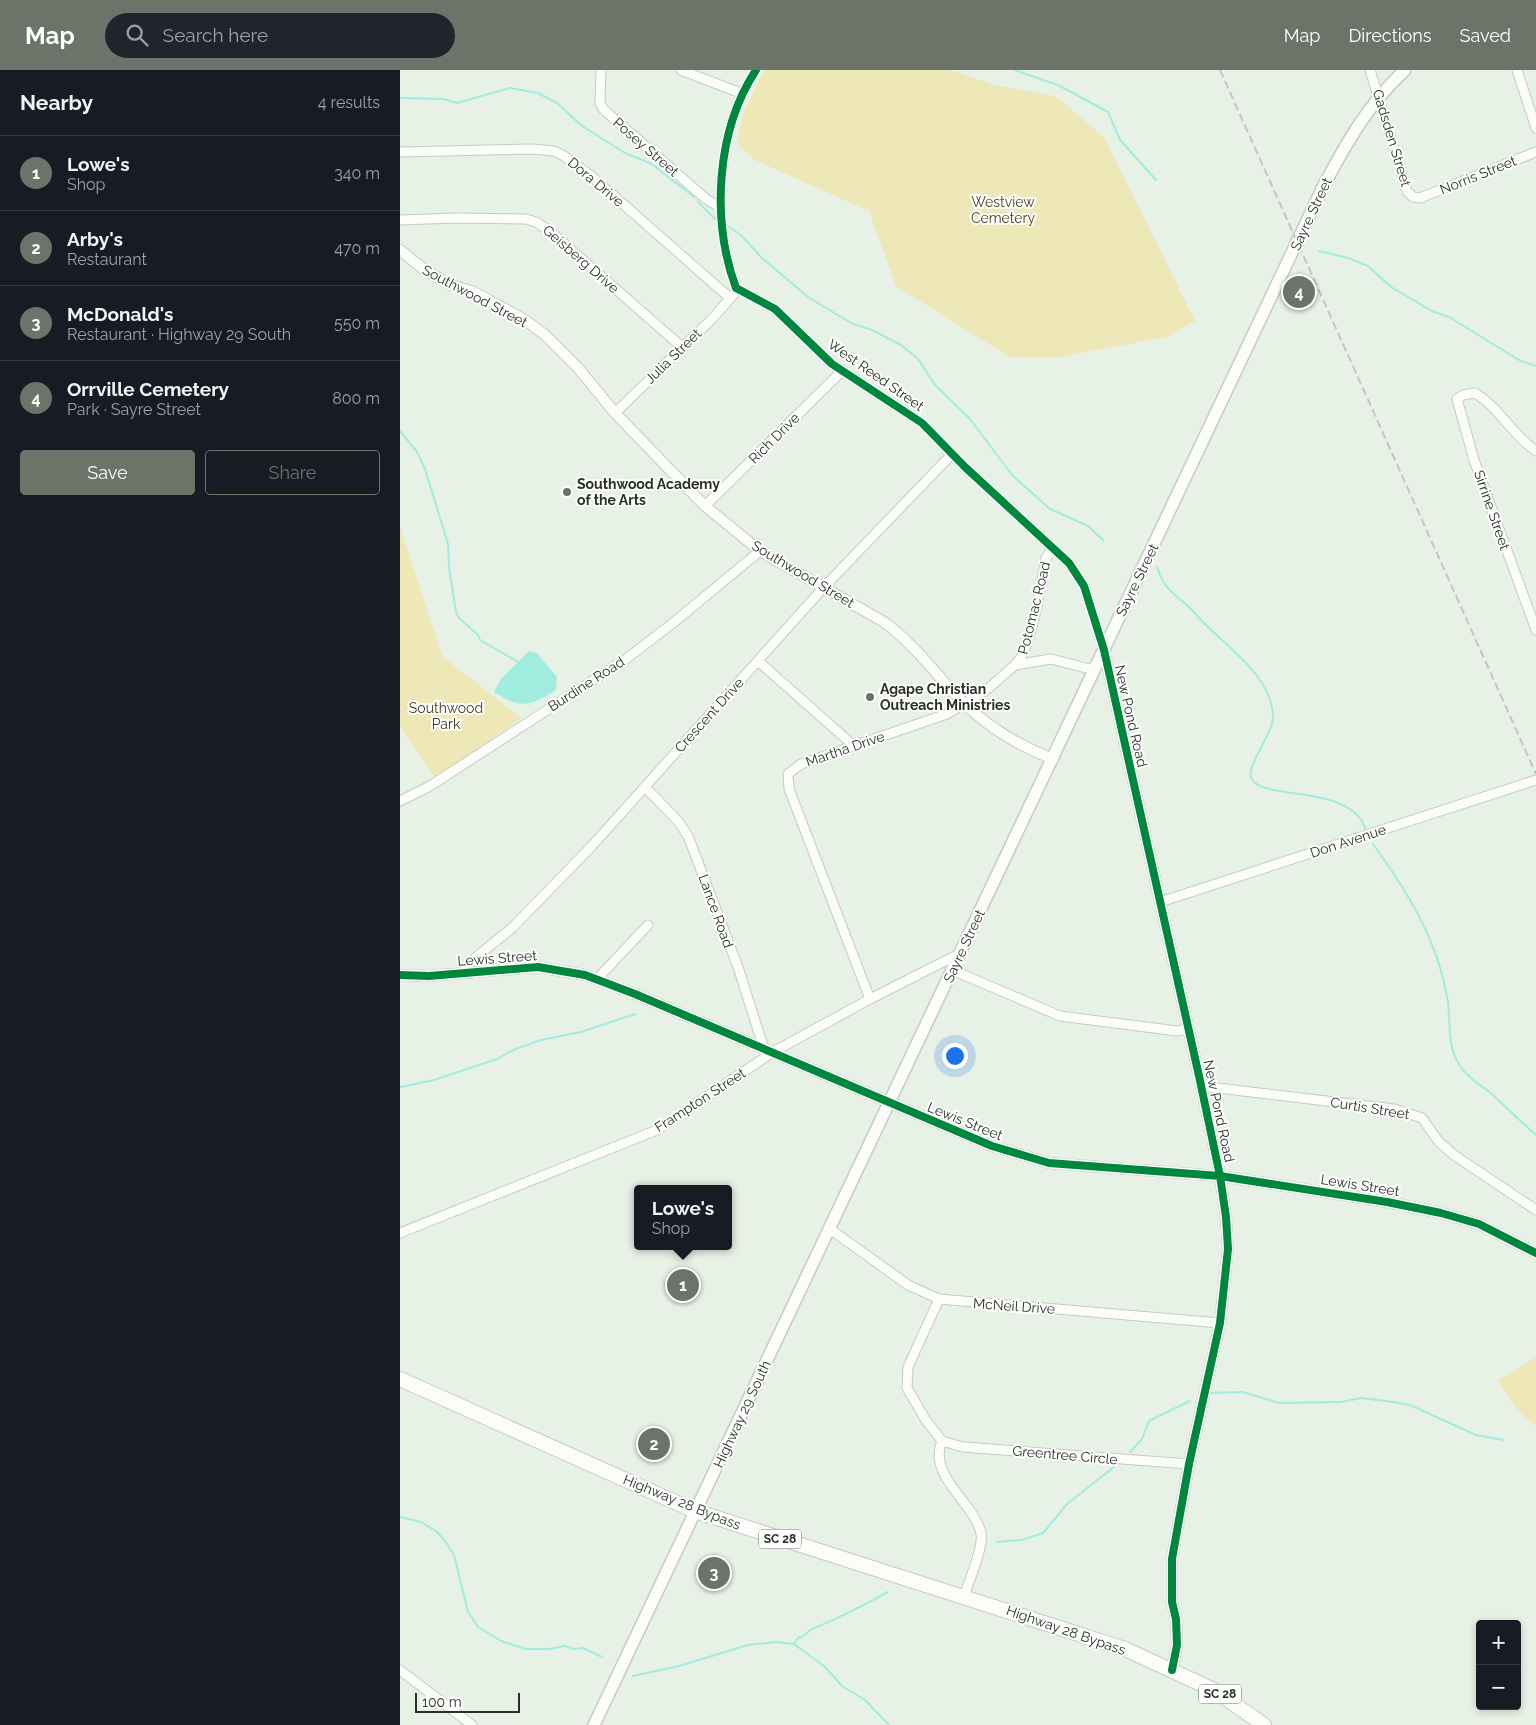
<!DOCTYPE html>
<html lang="en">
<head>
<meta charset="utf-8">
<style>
  body { margin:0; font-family:Raleway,sans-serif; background:#20242c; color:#f1f3f6 }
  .controls { position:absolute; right:15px; bottom:15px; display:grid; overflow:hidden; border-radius:5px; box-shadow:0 2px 8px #0003 }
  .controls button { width:45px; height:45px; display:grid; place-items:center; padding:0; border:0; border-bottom:1px solid #363941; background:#171b24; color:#f1f3f6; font:25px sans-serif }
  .scale { position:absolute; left:15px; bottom:12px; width:105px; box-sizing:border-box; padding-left:5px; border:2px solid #2a3028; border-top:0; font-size:14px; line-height:18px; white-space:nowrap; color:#2a3028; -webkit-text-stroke:4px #fff; paint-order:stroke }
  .you { position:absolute; left:554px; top:985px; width:18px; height:18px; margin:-12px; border:4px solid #fff; border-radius:50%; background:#1a73e8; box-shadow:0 0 0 8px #1a73e833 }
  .badge { display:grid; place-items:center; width:32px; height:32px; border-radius:50%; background:#6c746a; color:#fff; font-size:16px; font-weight:700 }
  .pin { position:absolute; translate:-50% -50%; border:2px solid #fff; box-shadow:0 1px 5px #0006 }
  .popup { position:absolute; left:234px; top:1115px; width:98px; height:65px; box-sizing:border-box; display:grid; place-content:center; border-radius:5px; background:#171b24; filter:drop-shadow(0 1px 4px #0005); font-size:16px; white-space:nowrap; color:#9ea1a6 }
  .popup b { font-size:19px; color:#f1f3f6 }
  .popup::after { content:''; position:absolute; left:50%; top:100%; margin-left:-10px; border:10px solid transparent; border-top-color:#171b24 }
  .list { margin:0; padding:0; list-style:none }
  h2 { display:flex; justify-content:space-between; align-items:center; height:65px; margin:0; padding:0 20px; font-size:21px }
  h2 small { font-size:16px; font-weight:400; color:#9ea1a6 }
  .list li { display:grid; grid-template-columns:32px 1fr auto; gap:15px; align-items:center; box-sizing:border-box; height:75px; padding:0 20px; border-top:1px solid #363941 }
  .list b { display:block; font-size:19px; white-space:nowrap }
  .list p { margin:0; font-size:16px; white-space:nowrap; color:#9ea1a6 }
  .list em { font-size:16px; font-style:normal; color:#9ea1a6 }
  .actions { display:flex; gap:10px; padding:15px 20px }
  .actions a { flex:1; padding:11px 0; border:1px solid #6c746a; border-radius:5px; text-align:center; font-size:18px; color:#6c746a }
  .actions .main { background:#6c746a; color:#fff }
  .icon { flex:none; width:28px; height:28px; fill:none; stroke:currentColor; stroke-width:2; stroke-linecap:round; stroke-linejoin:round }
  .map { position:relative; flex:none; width:1136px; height:1655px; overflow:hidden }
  header { display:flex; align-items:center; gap:30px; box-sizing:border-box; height:70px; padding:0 25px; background:#6c746a; color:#fff }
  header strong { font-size:24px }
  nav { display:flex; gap:28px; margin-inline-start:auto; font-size:18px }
  .search { width:350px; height:45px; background:#20242c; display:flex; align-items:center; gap:12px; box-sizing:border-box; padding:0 18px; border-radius:28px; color:#9ea1a6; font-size:19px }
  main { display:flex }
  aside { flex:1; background:#171b24 }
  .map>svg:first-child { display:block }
  .green { fill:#eee7b7 }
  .water { fill:#a0ecde }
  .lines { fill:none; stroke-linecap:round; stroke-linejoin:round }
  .stream { stroke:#a0ecde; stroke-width:2 }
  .minor-casing { stroke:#c5ccc2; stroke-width:11 }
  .tertiary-casing { stroke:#c5ccc2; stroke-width:12 }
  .secondary-casing { stroke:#c5ccc2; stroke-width:14 }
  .trunk-casing { stroke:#c5ccc2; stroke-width:16 }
  .minor { stroke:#fcfdfb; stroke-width:9 }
  .tertiary { stroke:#fcfdfb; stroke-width:10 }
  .secondary { stroke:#fcfdfb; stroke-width:11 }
  .trunk { stroke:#fcfdfb; stroke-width:14 }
  .rail { stroke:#c3c6c2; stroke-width:2; stroke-dasharray:8 4; stroke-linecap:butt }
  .cycleway-casing { stroke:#fff; stroke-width:11 }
  .cycleway { stroke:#00873e; stroke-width:8 }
  .poi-dot { fill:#6c746a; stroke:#fff; stroke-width:2 }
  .labels { text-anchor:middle; stroke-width:4; stroke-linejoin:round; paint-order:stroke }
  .shield { fill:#fff; stroke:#6a6e68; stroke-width:1 }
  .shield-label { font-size:12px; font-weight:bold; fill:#2a3028 }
  .street-label { font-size:14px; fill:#2a3028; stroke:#fff }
  .park-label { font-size:14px; fill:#473d1b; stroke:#fff }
  .poi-label { font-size:14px; font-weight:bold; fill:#2a3028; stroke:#fff; text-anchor:start }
</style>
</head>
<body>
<header>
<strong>Map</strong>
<div class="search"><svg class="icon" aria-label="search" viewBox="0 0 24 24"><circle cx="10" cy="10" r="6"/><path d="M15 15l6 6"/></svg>Search here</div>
<nav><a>Map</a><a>Directions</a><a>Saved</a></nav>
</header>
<main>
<aside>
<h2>Nearby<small>4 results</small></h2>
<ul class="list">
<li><span class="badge">1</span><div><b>Lowe's</b><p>Shop</p></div><em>340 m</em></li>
<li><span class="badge">2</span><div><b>Arby's</b><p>Restaurant</p></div><em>470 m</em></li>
<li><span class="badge">3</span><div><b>McDonald's</b><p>Restaurant · Highway 29 South</p></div><em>550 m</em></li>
<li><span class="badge">4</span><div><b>Orrville Cemetery</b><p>Park · Sayre Street</p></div><em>800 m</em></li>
</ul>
<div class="actions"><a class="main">Save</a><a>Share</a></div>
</aside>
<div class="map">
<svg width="1136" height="1655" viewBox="0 0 1136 1655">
  <rect width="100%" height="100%" fill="#e8f1e5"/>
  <path class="green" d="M364 0H551L594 15 655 26 704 67 795 251 766 267 654 288H611L496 216 469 141 355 90 337 74 343 44Z
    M0 456 42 586 121 648 35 708 0 657Z
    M1136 1287V1356C1118 1344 1108 1328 1098 1310Z"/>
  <path class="water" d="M129 581 137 583 157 607 156 620C128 637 122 639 94 622L101 609Z"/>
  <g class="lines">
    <path class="stream" d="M615 0 660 16 708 42 720 70 756 110
      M0 28 43 29 57 33 110 18 138 23 157 33 182 56 225 83 252 94 294 127
      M298 132 315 149
      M326 155 341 165 362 188 408 227 451 253 472 260 501 275 518 289 535 315 570 349 613 406 650 439 688 456 703 470
      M919 181 948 188 968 196 991 217 1032 241 1049 247 1119 290 1136 296
      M0 361 17 382 25 399 48 474 49 497 56 542 59 548 78 565 80 570 118 592
      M757 497C765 522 775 523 792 540 797 545 800 550 805 554 825 574 851 593 865 618 869 626 873 637 873 647 874 664 840 702 854 712 860 718 871 719 879 721 907 726 955 727 965 758
      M973 774C1007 821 1037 869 1047 926 1052 952 1045 972 1060 996 1069 1010 1083 1016 1094 1026 1108 1040 1122 1052 1136 1065
      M0 1017 34 1010 97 989 113 980 141 970 181 962 235 944
      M809 1323 843 1322 879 1333 941 1332 961 1328 987 1331 1010 1335 1076 1365 1104 1370
      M730 1382 742 1369 749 1351 790 1331
      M0 1447 21 1452 36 1461 45 1471 54 1485 68 1542 78 1557 101 1571 126 1579H149L165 1576 174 1579 183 1578 202 1587
      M597 1472 622 1470 643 1463 667 1434 714 1397
      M394 1574 398 1568C405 1567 408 1560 414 1558 440 1548 463 1535 488 1522
      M233 1606 279 1596 348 1575 376 1572 394 1574 424 1596 442 1616 465 1630 489 1655"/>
    <defs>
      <path id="minor" d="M201 0 200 33 204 40 306 129 321 138
        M281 0 343 24
        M356 0C316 61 311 150 336 218L375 239 432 294 522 353 565 397 669 493 684 516 704 580
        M970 0 1007 121 1013 127 1020 128 1136 82
        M1117 0 1136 58
        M0 82 132 79 154 81 164 86 190 105 330 228
        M0 150 57 148 126 149 136 152 151 162 283 278
        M215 343 313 248 333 225
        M1136 381C1112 365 1100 338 1075 323L1063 325 1057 329 1074 390 1136 560
        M305 436 443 300
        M358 591 453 675
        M615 595C632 579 641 512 646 488L652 479
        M245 717 278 751 288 766 338 897 364 979
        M0 731 30 716 226 589 273 553 360 481
        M760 832 1136 710
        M552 900 660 946 777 961 788 959
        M64 903 70 892 112 858 190 778 424 517 552 384
        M197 909 248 855
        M470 929 389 719 388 704 401 694 547 644 589 618 615 595 651 589 694 600
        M801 1016 994 1039 1022 1048 1039 1072 1054 1085 1136 1140
        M430 1159 508 1215 539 1229 820 1253
        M0 1163 257 1060 373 982 470 929 559 884
        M539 1229 508 1297 507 1318 525 1349 542 1371 563 1377 789 1394
        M542 1371C527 1406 574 1432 581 1463 584 1477 569 1511 564 1526
        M0 1600 72 1655"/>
      <path id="tertiary" d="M0 180 26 201 51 215 74 222 125 250 145 265 179 299 215 343 305 436 360 481 484 552C511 572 530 596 552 621 580 652 614 674 653 689
        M704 580 799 1006 820 1106 826 1147 828 1179 820 1253 789 1394 772 1489V1532L776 1549 777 1575 772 1600
        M0 905 29 906 138 897 185 905 235 924 592 1076 649 1093 820 1106 987 1132 1041 1143 1079 1154 1136 1183"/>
      <path id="secondary" d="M194 1655 924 115C947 72 969 33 1005 0"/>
      <path id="trunk" d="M0 1309 295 1441 725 1579 814 1620 864 1655"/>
    </defs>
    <use href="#minor" class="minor-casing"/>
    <use href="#tertiary" class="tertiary-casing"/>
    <use href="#secondary" class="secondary-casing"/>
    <use href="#trunk" class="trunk-casing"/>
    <use href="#minor" class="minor"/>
    <use href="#tertiary" class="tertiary"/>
    <use href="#secondary" class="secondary"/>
    <use href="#trunk" class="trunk"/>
    <path class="rail" d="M820 0 1136 704"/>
    <defs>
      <path id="cycleway" d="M356 0C316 61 311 150 336 218L375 239 432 294 522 353 565 397 669 493 684 516 704 580 799 1006 820 1106 826 1147 828 1179 820 1253 789 1394 772 1489V1532L776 1549 777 1575 772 1600
        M0 905 29 906 138 897 185 905 235 924 592 1076 649 1093 820 1106 987 1132 1041 1143 1079 1154 1136 1183"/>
    </defs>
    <use href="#cycleway" class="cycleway-casing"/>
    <use href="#cycleway" class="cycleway"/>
  </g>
  <g class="poi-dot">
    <circle cx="167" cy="422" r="5"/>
    <circle cx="470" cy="627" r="5"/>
  </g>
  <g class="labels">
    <g class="shield">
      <rect x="359" y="1459.5" width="42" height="19" rx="4"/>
      <rect x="799" y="1614.5" width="42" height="19" rx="4"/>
    </g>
    <g class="shield-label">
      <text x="380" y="1473">SC 28</text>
      <text x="820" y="1628">SC 28</text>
    </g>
    <g class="street-label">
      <text transform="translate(992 68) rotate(73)" y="5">Gadsden Street</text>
      <text transform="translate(246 77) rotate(41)" y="5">Posey Street</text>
      <text transform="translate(1078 105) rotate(-22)" y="5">Norris Street</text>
      <text transform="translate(196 112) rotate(40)" y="5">Dora Drive</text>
      <text transform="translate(911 144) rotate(-65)" y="5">Sayre Street</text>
      <text transform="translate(181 189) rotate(41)" y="5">Geisberg Drive</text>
      <text transform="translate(75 226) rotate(28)" y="5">Southwood Street</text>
      <text transform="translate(273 286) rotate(-44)" y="5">Julia Street</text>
      <text transform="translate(476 305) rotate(35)" y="5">West Reed Street</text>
      <text transform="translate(374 368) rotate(-45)" y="5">Rich Drive</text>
      <text transform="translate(1092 440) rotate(71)" y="5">Sirrine Street</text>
      <text transform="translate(403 504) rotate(31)" y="5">Southwood Street</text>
      <text transform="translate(737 510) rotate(-64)" y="5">Sayre Street</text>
      <text transform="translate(634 538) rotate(-76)" y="5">Potomac Road</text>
      <text transform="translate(186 614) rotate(-33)" y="5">Burdine Road</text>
      <text transform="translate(309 645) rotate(-48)" y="5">Crescent Drive</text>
      <text transform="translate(731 646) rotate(77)" y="5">New Pond Road</text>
      <text transform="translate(445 679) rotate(-19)" y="5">Martha Drive</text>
      <text transform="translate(948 771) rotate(-18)" y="5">Don Avenue</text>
      <text transform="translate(316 841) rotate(70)" y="5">Lance Road</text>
      <text transform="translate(564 876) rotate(-65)" y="5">Sayre Street</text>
      <text transform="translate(97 888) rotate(-4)" y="5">Lewis Street</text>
      <text transform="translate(300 1030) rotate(-33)" y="5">Frampton Street</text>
      <text transform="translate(970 1038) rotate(9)" y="5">Curtis Street</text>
      <text transform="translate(819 1041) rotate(78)" y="5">New Pond Road</text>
      <text transform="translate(565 1051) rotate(22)" y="5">Lewis Street</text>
      <text transform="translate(960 1115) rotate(9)" y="5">Lewis Street</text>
      <text transform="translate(614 1236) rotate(4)" y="5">McNeil Drive</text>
      <text transform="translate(342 1344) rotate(-65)" y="5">Highway 29 South</text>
      <text transform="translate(665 1385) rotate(5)" y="5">Greentree Circle</text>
      <text transform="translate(282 1432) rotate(22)" y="5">Highway 28 Bypass</text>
      <text transform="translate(666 1560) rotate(19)" y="5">Highway 28 Bypass</text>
    </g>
    <g class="park-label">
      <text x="603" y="137">Westview<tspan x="603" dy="16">Cemetery</tspan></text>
      <text x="46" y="643">Southwood<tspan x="46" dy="16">Park</tspan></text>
    </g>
    <g class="poi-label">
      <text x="177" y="419">Southwood Academy<tspan x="177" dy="16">of the Arts</tspan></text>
      <text x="480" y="624">Agape Christian<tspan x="480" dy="16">Outreach Ministries</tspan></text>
    </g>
  </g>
</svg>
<div class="controls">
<button>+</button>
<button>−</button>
</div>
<div class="scale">100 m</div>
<div class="you"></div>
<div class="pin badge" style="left:283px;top:1215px">1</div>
<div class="popup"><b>Lowe's</b>Shop</div>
<div class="pin badge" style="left:254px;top:1374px">2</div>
<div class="pin badge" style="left:314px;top:1503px">3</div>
<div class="pin badge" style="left:899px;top:222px">4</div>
</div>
</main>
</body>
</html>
